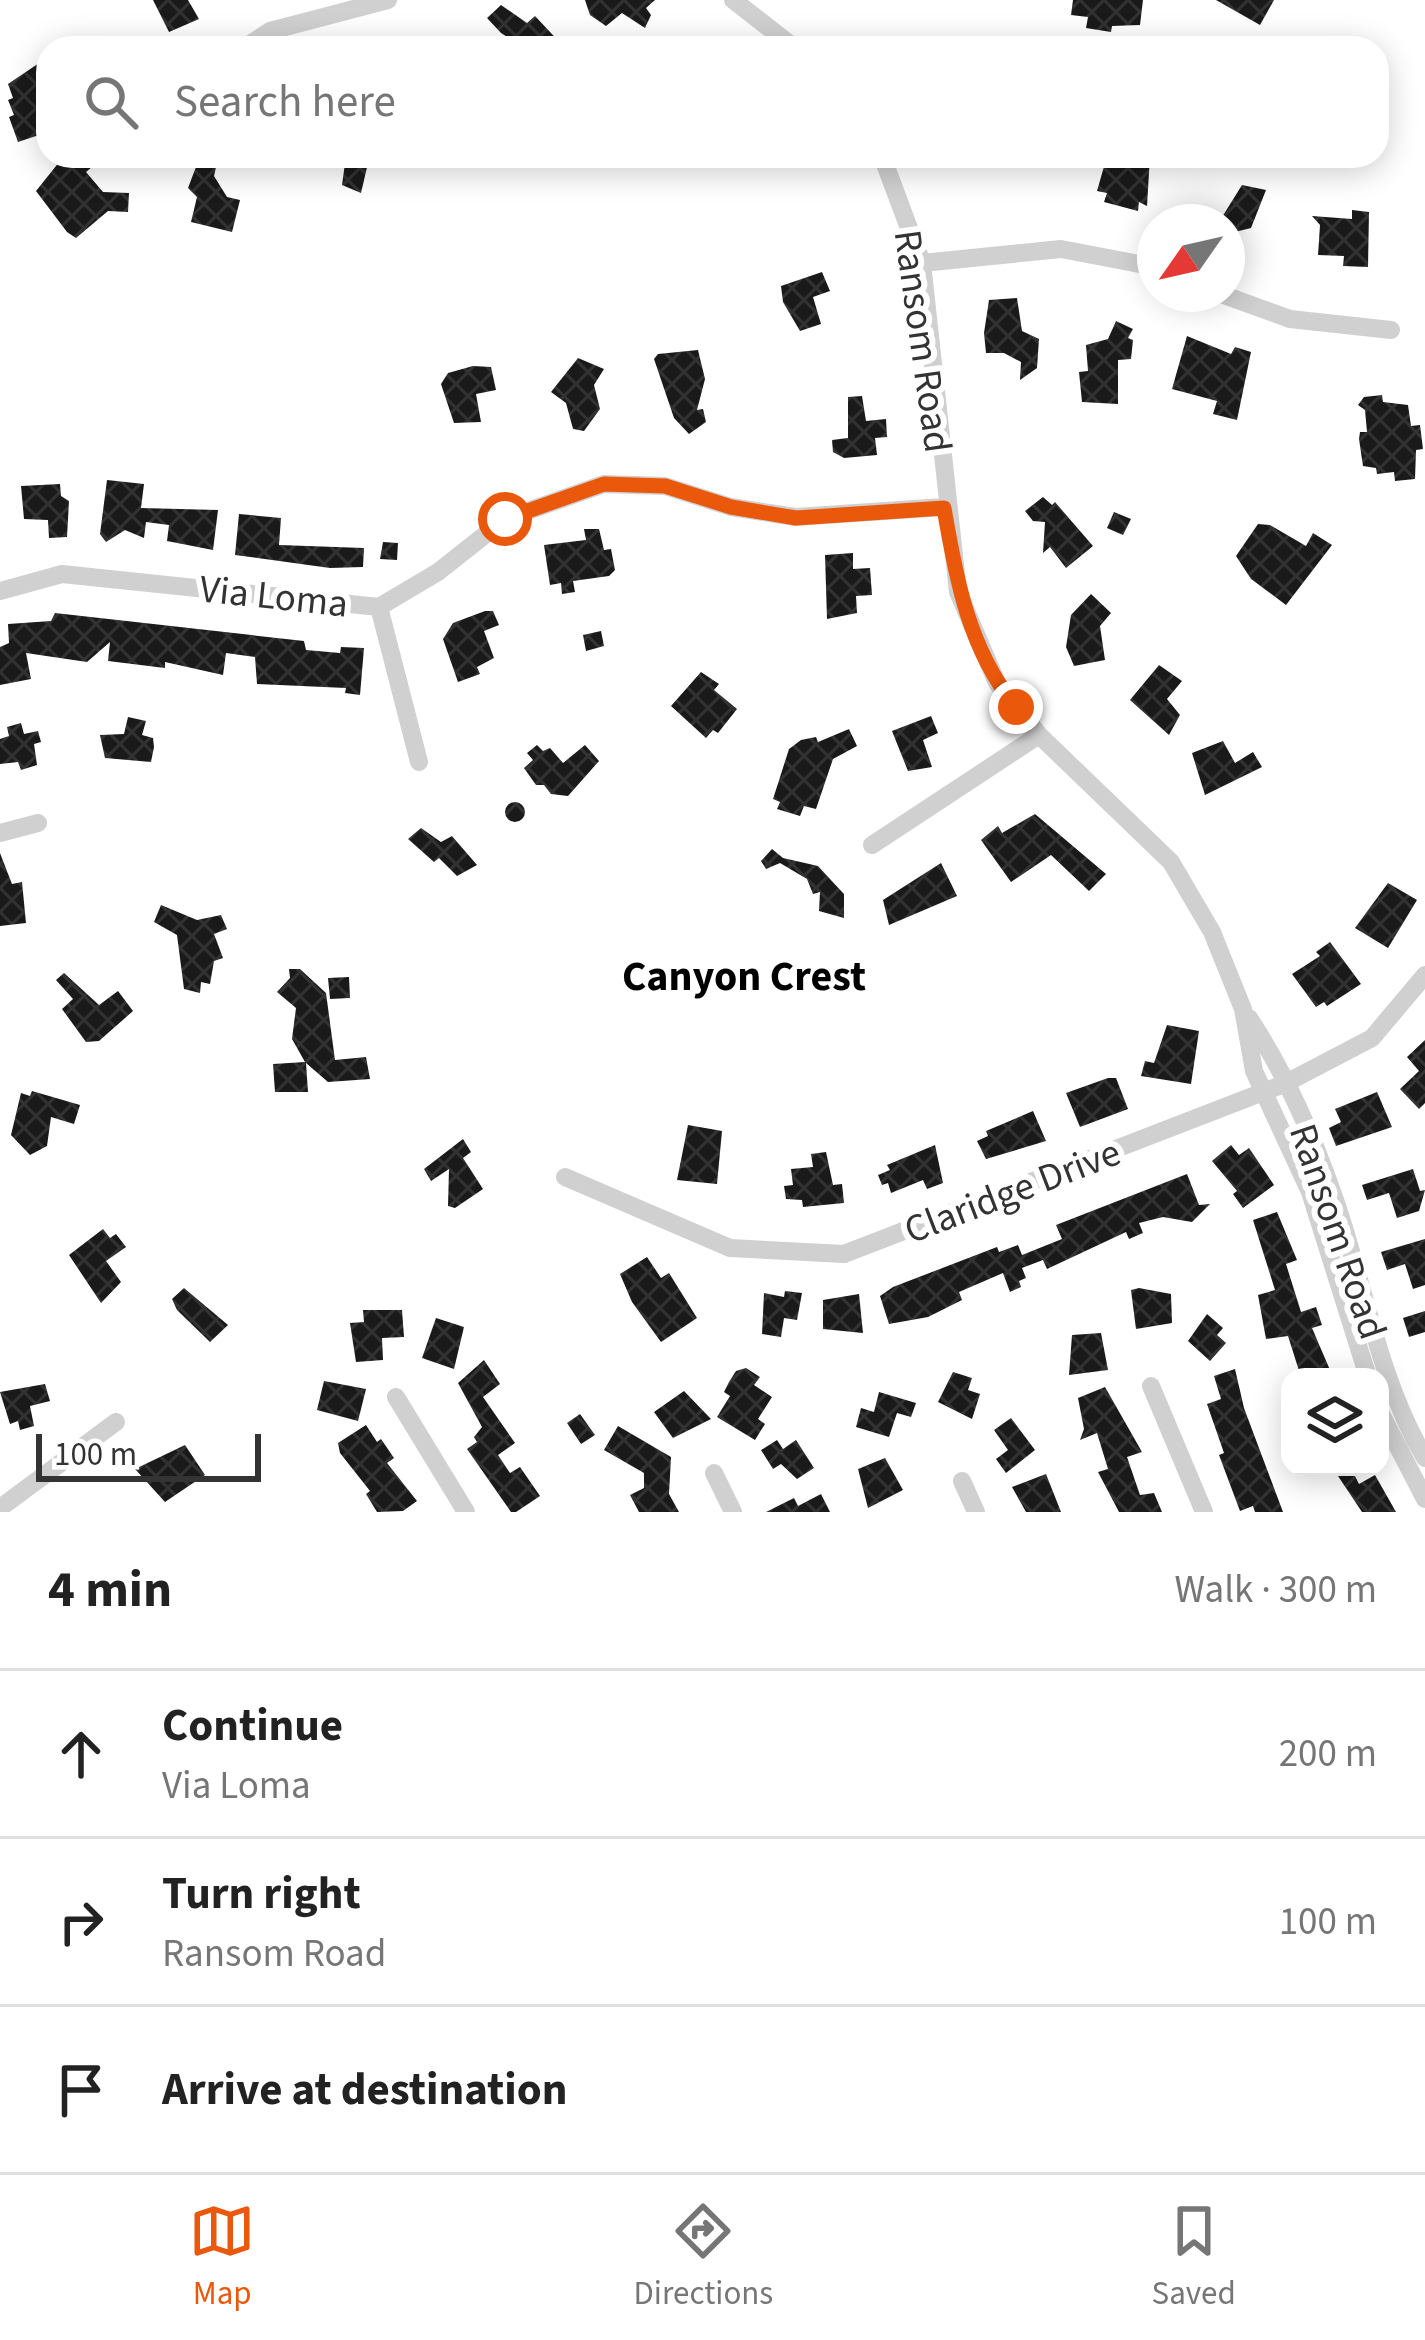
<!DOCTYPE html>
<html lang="en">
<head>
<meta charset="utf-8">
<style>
  body { margin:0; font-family:"Source Sans 3",sans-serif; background:#f2f2f2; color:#222 }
  .controls { position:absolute; right:36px; bottom:36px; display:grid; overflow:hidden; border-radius:24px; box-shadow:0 6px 30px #0003 }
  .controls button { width:108px; height:108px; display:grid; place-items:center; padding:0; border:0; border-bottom:3px solid #e0e0e0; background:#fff; color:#222; font:60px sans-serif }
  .compass { position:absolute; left:1137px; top:204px; width:108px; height:108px; border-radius:50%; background:#fff; box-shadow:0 6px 30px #0003; rotate:236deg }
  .scale { position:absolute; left:36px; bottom:30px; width:225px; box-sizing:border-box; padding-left:12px; border:6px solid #333; border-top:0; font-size:33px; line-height:42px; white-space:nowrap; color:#333; -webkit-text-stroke:9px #fff; paint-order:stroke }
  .stop { position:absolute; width:36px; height:36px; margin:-27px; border:9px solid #ea580c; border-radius:50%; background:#fff }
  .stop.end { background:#ea580c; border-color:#fff; box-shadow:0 3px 12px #0008 }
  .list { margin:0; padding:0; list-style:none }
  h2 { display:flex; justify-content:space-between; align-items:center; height:156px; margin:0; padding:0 48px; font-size:51px }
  h2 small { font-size:39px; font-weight:400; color:#767676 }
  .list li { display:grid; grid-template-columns:78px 1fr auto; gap:36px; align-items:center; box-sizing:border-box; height:168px; padding:0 48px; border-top:3px solid #e0e0e0 }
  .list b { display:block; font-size:45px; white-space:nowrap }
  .list p { margin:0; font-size:39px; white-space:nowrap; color:#767676 }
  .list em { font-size:39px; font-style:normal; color:#767676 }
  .icon { flex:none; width:66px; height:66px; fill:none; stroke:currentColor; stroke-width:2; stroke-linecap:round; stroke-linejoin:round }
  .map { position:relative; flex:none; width:1425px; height:1512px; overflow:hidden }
  .search { position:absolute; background:#fff; box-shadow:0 6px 30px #0003; left:36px; right:36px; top:36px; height:132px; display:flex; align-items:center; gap:30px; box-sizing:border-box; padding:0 42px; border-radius:36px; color:#767676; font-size:45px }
  .sheet { height:660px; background:#fff }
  nav { display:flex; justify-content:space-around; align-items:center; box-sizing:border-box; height:168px; border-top:3px solid #e0e0e0; background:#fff; font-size:33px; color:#767676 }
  nav a { display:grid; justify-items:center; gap:6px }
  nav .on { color:#ea580c }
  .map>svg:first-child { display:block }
  .building { fill:url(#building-cross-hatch) }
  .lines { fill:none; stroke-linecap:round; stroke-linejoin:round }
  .minor { stroke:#d0d0d0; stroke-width:18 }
  .route { stroke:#ea580c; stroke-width:15 }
  .labels { text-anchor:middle; stroke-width:12; stroke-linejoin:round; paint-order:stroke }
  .street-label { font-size:39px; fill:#333; stroke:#fff }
  .neighbourhood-label { font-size:42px; font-weight:bold; fill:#000; stroke:#fff }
</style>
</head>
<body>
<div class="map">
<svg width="1425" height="1512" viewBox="0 0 1425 1512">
  <defs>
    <pattern id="building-cross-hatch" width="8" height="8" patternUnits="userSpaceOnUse" patternTransform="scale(3)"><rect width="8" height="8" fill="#1a1a1a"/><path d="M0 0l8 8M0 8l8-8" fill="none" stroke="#333"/></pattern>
  </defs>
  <rect width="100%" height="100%" fill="#fff"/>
  <path class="building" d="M153 0H188L199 19 169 32Z
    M585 0H655L646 8 651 15 645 28 622 13 606 26 590 15Z
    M1073 0H1143L1140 25 1112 26 1111 32 1086 28 1088 17 1071 15Z
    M1216 0H1274L1260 25Z
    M501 5 527 23 535 16 565 48H525L501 33 487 18Z
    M48 57V132L18 142 9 117 14 115 8 100 13 98 8 84Z
    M64 156H105L86 172 103 192 129 193 128 212 108 211 76 238 67 232 36 191Z
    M346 156 368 163 361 193 342 185Z
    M1107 156H1150L1147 206 1139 202 1138 211 1104 202 1107 193 1097 191Z
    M199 159 217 163 214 176 227 197 240 200 232 232 191 222 197 197 188 188Z
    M1242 185 1266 190 1251 228 1227 234V222H1219Z
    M1352 210 1369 212 1368 267 1343 266 1344 256 1318 255 1320 225 1312 216 1352 219Z
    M822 272 830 291 813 297 821 324 800 331 783 302 781 286Z
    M1017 298 1022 331 1039 339 1037 368 1020 380 1021 362 1004 353H986L984 333 989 300Z
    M1116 321 1133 329 1128 338 1133 340 1131 359 1118 360V404L1082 402 1079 372 1088 371 1086 345 1108 339Z
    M1187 336 1231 354 1235 347 1251 352 1237 420 1213 414 1217 401 1172 389Z
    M698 350 705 379 697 410 703 409 706 422 689 434 674 418 654 359 658 354Z
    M578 358 604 369 594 385 600 409 584 431 573 429 566 403 551 392Z
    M473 366 491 367 496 390 476 394 481 422 454 423 441 384 448 373Z
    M1382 395 1383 402 1408 405 1411 426 1420 425 1423 449 1416 450 1415 479 1395 481 1394 472 1377 474 1376 468 1363 466 1359 439 1360 432H1367L1365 410 1358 405 1364 397Z
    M862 396 866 421 886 419 887 437 875 438 877 455 844 458 833 452 832 440 848 438V397Z
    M107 480 144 484 141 508 218 510 213 550 167 541 169 525 146 522 144 538 125 530 106 542 100 534Z
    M60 484 61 496 69 501 67 537 49 538 48 520 24 519 21 486Z
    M1043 497 1052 505 1055 502 1093 546 1066 568 1050 547 1043 553 1045 522 1033 521 1025 511Z
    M1114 512 1131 519 1123 535 1107 528Z
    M239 514 281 518 279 545 364 548 363 567 330 568 235 555Z
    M1258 524 1270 525 1306 546 1313 533 1332 545 1286 605 1251 579 1236 556Z
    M584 529H599L604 550 611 549 615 570 609 576 573 581 575 592 562 594 561 583 550 585 544 545 586 540Z
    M383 542 398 543 397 560 380 559Z
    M853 553V569L870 568 872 595 856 596 857 613 827 619 825 555Z
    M1091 594 1111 613 1100 626 1105 660 1074 666 1066 647 1071 615Z
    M485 611H493L499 625 484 631 494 658 477 667 480 674 458 682 443 639 453 623Z
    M55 613 304 641 306 650 340 653 341 647 364 648 360 695 345 693 346 688 257 684 255 657 226 653 223 675 165 662V668L108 661 110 642 87 662 26 653 31 679 0 685V647L9 643 8 624 51 621Z
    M601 631 604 646 586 651 583 635Z
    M1159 665 1182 681 1167 699 1180 715 1169 735 1130 700Z
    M701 672 719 684 714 690 737 709 718 733 713 730 706 738 671 706Z
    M931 716 938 733 923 740 932 767 908 771 892 731Z
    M128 717 146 721 142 735 153 738 154 747 151 762 105 758 100 735 124 734Z
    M21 723 24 734 38 731 41 742 34 744 37 765 21 770 18 762 0 764V739L9 736 7 727Z
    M849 729 857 746 833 759 816 809 804 806 800 816 777 809 780 802 773 799 789 749 801 740 816 737 818 742Z
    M1223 741 1235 763 1253 752 1262 767 1205 795 1192 753Z
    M537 745 543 751 550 748 563 763 585 745 599 761 568 796 551 794 544 785H536L524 768 533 760 527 753Z
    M505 812a10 10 0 1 1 20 0a10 10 0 1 1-20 0Z
    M1035 814 1106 874 1089 891 1051 855 1011 882 981 840 998 826 1002 833Z
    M421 828 441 842 452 836 477 865 457 876 439 858 434 862 408 839Z
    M772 849 783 858 818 866 844 894V918L819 911 820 892 813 894 807 879 780 863 766 869 761 861Z
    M0 853 12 884 22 882 26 923 0 926Z
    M941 863 957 896 889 925 883 900Z
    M1388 883 1417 900 1388 948 1355 928Z
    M161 905 197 920 221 915 227 929 214 934 223 958 214 961 210 984 201 982 200 993 184 989 177 935 154 922Z
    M1330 942 1361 984 1327 1006 1324 1002 1316 1007 1292 974 1320 956 1316 952Z
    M289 969H300L326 993 335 1060 366 1057 370 1079 328 1082 306 1063 308 1092H275L273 1064 305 1062 292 1039 296 1008 277 992 290 978Z
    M64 973 99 1005 118 991 133 1011 99 1041 86 1042 62 1009 73 999 56 980Z
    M349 977 350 998 330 999 328 978Z
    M1167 1025 1199 1031 1191 1084 1141 1076 1145 1061 1154 1063Z
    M1425 1040V1103L1419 1109 1400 1089 1419 1071 1407 1057Z
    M1108 1078H1116L1128 1109 1080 1127 1066 1093Z
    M32 1091 80 1105 74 1124 51 1117 47 1146 30 1155 11 1135 21 1093 30 1096Z
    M1377 1092 1392 1127 1336 1146 1329 1128 1341 1122 1335 1109Z
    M1033 1111 1046 1141 986 1159 977 1141 988 1136 986 1131Z
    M688 1125 722 1131 717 1184 677 1180Z
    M463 1139 471 1152 463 1158 483 1189 455 1208 448 1206 449 1169 431 1181 424 1169Z
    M935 1145 943 1183 927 1189 923 1180 891 1193 888 1183 882 1185 878 1175 890 1170 887 1165Z
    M1231 1145 1239 1155 1249 1148 1274 1185 1243 1208 1233 1194 1237 1191 1212 1161Z
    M826 1152 833 1185 842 1184 844 1203 803 1207 802 1200 786 1199 784 1186 793 1185 791 1169 813 1167 811 1154Z
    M1413 1169 1420 1191 1425 1190 1419 1211 1397 1218 1389 1193 1367 1200 1362 1185Z
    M1187 1174 1199 1205 1210 1204 1192 1222 1163 1217 1139 1223 1143 1233 1129 1239 1126 1232 1047 1269 1043 1260 1022 1268 1026 1278 1019 1281 1021 1287 1010 1292 1003 1273 959 1292 962 1300 928 1317 889 1324 880 1296 893 1287 997 1247 999 1252 1018 1245 1022 1255 1062 1239 1056 1225Z
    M1277 1212 1297 1260 1286 1264 1301 1312 1316 1307 1322 1325 1312 1328 1333 1377H1301L1288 1336 1266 1339 1258 1295 1275 1290 1253 1220Z
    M103 1229 110 1238 116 1234 126 1247 106 1261 121 1282 101 1303 69 1255Z
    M1425 1239V1285L1413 1289 1405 1264 1387 1270 1381 1252Z
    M647 1257 661 1278 669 1273 697 1318 661 1342 632 1302 620 1274Z
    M184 1288 228 1325 210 1342 177 1310 172 1299Z
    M1139 1288 1171 1294 1172 1323 1136 1329 1131 1290Z
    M785 1291 802 1293 797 1320 784 1318 781 1337 762 1334 764 1293 784 1297Z
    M859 1294 863 1333 823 1329V1300Z
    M363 1310H402L404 1337 382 1338 383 1360 356 1362 350 1323 364 1322Z
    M1425 1311V1332L1409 1337 1403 1318Z
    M1207 1314 1223 1328 1217 1335 1226 1343 1210 1361 1188 1341Z
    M436 1318 464 1327 454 1369 422 1358Z
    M1101 1333 1108 1370 1069 1375 1072 1335Z
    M484 1360 500 1384 483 1397 515 1443 498 1455 510 1473 520 1467 540 1496 516 1512H511L467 1449 477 1442 474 1437 482 1427 458 1383Z
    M746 1368 760 1377 754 1385 772 1397 758 1419 765 1424 755 1440 717 1417 730 1396 724 1392 729 1382 736 1371Z
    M1235 1369 1244 1408 1283 1512H1255L1253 1506 1240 1511 1219 1455 1224 1453 1207 1404 1221 1399 1214 1376Z
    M953 1372 972 1378 968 1390 980 1394 972 1419 938 1402Z
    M324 1381 366 1389 358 1421 317 1410Z
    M45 1384 50 1401 30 1406 34 1426 20 1430 18 1421 10 1424 0 1392Z
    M1105 1387 1142 1452 1127 1457 1140 1495 1154 1493 1162 1512H1119L1098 1472 1108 1469 1097 1433 1080 1440 1084 1429 1078 1398Z
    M684 1391 711 1419 673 1438 654 1412Z
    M879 1392 916 1403 911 1417 897 1413 889 1437 856 1427 861 1408 874 1412Z
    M580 1414 595 1435 581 1444 567 1423Z
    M1011 1418 1035 1450 1006 1473 996 1459 1008 1450 994 1430Z
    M366 1425 377 1442 381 1439 394 1458 387 1463 417 1501 403 1511 377 1512 366 1494 370 1491 340 1453 338 1443Z
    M618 1426 671 1457 669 1494 679 1512H639L630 1495 644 1488V1473L604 1450Z
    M777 1440 783 1449 796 1440 814 1468 797 1479 781 1464 773 1469 761 1450Z
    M185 1445 205 1475 165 1502 135 1469Z
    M885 1458 903 1490 868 1508 858 1469Z
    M1332 1467H1365L1354 1474 1359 1484 1375 1475 1396 1512H1362Z
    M1046 1474 1061 1512H1026L1012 1487Z
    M821 1494 830 1512H766L794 1498 798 1506Z"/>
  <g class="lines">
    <path class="minor" d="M733 0 795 48
      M244 48 270 31 388 0
      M882 156 922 263 958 592 997 683 1039 735 1171 862 1212 932 1243 1009 1254 1071 1310 1192 1368 1377
      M922 263 1061 249 1155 267
      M1221 294 1290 319 1391 330
      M0 591 62 574 379 607 438 572 505 519 604 484 665 486 731 507 796 517 944 507
      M379 607 419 762
      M0 833 38 823
      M872 845 1039 735
      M1249 1018C1284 1071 1312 1134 1333 1194 1364 1281 1377 1377 1425 1458
      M565 1177 730 1248 844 1254 1284 1084 1372 1038 1425 975
      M1151 1386 1204 1512
      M396 1397 466 1512
      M1380 1412 1425 1499
      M714 1473 733 1512
      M962 1481 976 1512
      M0 1508 116 1422"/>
  </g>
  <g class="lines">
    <path class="route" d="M505 519 604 484 665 486 731 507 796 518 944 508C956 579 969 650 1016 707"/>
  </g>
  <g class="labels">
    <g class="street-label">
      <text transform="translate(924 341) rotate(82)" y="14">Ransom Road</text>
      <text transform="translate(274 595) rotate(6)" y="14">Via Loma</text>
      <text transform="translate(1012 1190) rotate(-21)" y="14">Claridge Drive</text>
      <text transform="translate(1339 1231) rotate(71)" y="14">Ransom Road</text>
    </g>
    <g class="neighbourhood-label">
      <text x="744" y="990">Canyon Crest</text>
    </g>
  </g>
</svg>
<div class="controls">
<button><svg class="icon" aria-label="layers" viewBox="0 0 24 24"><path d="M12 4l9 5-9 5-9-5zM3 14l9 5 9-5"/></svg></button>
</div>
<svg class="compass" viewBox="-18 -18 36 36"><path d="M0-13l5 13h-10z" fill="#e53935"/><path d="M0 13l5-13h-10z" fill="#767676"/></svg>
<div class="scale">100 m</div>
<div class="stop" style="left:505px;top:519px"></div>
<div class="stop end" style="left:1016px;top:707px"></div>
<div class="search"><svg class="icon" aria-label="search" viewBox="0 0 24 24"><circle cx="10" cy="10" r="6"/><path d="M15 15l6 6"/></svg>Search here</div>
</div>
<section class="sheet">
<h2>4 min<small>Walk · 300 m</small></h2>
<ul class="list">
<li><svg class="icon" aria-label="ahead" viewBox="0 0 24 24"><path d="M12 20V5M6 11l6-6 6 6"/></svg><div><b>Continue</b><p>Via Loma</p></div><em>200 m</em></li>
<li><svg class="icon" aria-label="right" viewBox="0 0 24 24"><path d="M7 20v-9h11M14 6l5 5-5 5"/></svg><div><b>Turn right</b><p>Ransom Road</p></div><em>100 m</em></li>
<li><svg class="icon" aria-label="arrive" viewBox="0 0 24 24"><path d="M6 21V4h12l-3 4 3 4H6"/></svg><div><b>Arrive at destination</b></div></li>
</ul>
</section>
<nav>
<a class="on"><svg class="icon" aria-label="map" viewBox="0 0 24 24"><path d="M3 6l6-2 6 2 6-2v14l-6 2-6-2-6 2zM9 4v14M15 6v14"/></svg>Map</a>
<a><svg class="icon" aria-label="directions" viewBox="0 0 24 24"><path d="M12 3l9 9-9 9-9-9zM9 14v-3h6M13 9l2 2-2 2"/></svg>Directions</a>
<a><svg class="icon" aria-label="saved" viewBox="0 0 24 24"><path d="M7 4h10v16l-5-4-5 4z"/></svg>Saved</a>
</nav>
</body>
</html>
